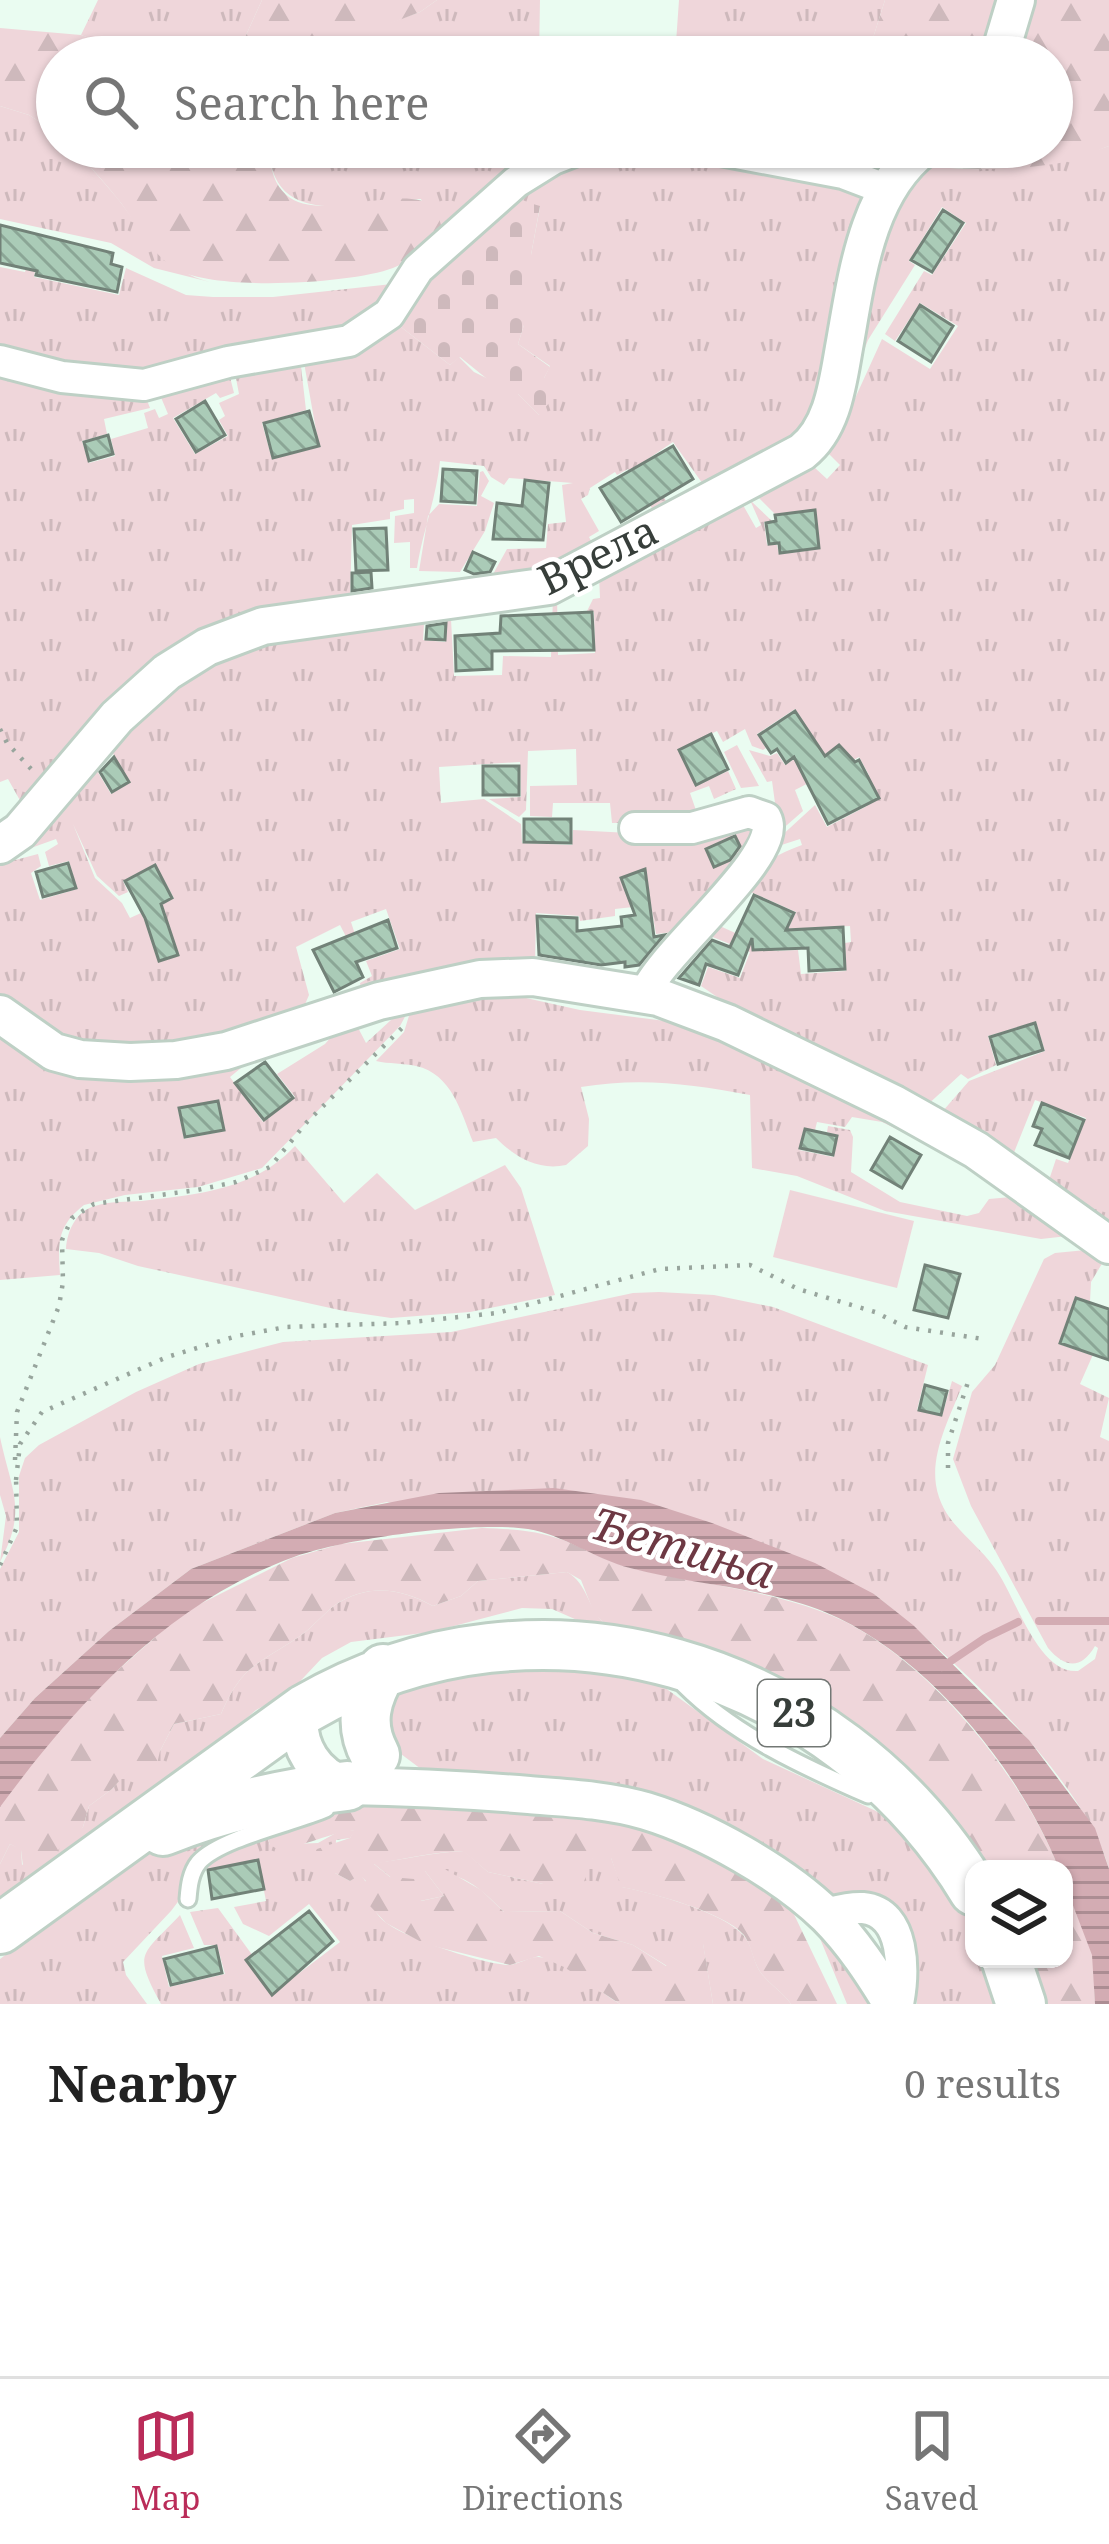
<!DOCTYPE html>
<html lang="en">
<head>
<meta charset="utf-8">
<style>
  body { margin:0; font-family:"Noto Serif",serif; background:#f6f6f6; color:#222 }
  .controls { position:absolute; right:36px; bottom:36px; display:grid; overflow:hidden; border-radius:24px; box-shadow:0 3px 9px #0004 }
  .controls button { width:108px; height:108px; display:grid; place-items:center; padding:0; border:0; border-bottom:3px solid #e0e0e0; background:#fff; color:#222; font:60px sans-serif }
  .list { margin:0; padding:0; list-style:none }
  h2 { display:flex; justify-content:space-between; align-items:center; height:156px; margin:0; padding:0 48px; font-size:51px }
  h2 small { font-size:39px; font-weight:400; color:#767676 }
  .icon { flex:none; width:66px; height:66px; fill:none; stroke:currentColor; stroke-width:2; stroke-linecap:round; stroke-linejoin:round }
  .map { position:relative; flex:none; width:1109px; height:2004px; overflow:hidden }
  .search { position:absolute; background:#fff; box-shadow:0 3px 9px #0004; left:36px; right:36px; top:36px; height:132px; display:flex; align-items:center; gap:30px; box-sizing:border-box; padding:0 42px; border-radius:66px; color:#767676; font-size:45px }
  .sheet { height:372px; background:#fff }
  nav { display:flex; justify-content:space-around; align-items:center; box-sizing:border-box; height:168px; border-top:3px solid #e0e0e0; background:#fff; font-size:33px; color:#767676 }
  nav a { display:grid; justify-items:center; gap:6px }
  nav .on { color:#ba2c59 }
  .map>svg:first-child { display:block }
  .grass { fill:url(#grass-tufts); fill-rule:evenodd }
  .forest { fill:url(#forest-firs) }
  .cemetery { fill:url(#cemetery-stones) }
  .pitch { fill:#efd6da }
  .water { fill:url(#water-rules) }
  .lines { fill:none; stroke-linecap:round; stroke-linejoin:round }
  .stream { stroke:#d3acb3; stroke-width:8 }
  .building { fill:url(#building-back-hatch); stroke:#728278; stroke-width:3 }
  .service-casing { stroke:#bed0c5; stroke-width:21 }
  .minor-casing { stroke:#bed0c5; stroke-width:36 }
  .tertiary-casing { stroke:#bed0c5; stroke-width:42 }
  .primary-casing { stroke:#bed0c5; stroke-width:54 }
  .path { stroke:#98a59d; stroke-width:4.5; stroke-dasharray:3 9; stroke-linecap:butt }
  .service { stroke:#fff; stroke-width:15 }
  .minor { stroke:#fff; stroke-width:30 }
  .tertiary { stroke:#fff; stroke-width:36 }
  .primary { stroke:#fff; stroke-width:48 }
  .labels { text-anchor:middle; stroke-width:9; stroke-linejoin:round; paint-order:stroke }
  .shield { fill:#fff; stroke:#737875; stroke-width:3 }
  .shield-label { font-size:39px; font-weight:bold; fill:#373e3a }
  .street-label { font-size:42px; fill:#373e3a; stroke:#fff }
  .water-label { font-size:45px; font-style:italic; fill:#6d3843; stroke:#fff }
</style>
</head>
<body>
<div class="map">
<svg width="1109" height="2004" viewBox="0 0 1109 2004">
  <defs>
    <pattern id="grass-tufts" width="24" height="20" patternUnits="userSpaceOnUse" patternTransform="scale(3)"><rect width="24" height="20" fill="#efd6da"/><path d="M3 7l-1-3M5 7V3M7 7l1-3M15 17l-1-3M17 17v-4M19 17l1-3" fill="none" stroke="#ceb9bc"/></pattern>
    <pattern id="forest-firs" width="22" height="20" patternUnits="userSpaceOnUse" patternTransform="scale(3)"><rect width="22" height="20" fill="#efd6da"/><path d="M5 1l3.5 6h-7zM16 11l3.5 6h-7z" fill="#ceb9bc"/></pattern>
    <pattern id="cemetery-stones" width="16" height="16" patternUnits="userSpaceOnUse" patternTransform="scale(3)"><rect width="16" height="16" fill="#efd6da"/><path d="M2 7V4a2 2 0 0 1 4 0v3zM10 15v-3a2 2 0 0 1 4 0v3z" fill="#ceb9bc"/></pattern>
    <pattern id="water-rules" width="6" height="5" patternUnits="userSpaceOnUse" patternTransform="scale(3)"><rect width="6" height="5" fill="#d3acb3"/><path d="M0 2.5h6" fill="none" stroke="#ac8d93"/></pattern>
    <pattern id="building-back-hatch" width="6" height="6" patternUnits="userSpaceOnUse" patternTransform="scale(3)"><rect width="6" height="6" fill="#aacbb7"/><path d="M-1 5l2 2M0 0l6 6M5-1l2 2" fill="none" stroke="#8ba696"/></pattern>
  </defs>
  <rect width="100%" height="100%" fill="#eafcf1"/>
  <path class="grass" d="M98 0H262L236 57H142L81 35Z
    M437 0H540L539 57H337L381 26 420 12Z
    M679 0H885L867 57H744V46L704 42 702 57H675Z
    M0 106 29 115 57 133V147H72C88 164 103 181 118 199 146 235 162 270 210 282L154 268 111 243 0 219Z
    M1109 146V1231L1047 1186 1056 1159 1068 1163 1086 1118 1035 1100 1011 1160 942 1112 969 1081 1045 1051 1036 1022 988 1036 996 1065 968 1079 961 1074 924 1108 748 1018 701 986 708 967 740 978 750 952 700 932 711 922 775 951 798 950 801 974 846 971 845 943 851 942 850 926 788 929 796 912 739 887C758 865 775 855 802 845L800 839 766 850 815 805 827 827 867 806 856 783 869 775 859 757 795 790 803 811 779 832 772 781 767 782 749 750 770 756 777 753 785 765 818 744 795 709 757 734 766 748 763 750 752 746 745 729 723 742 717 731 678 750 696 786 728 771 736 789 714 799 709 786 690 793 698 816 743 795 759 797 687 822 612 823 610 803H553L552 817 530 816V786L577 785 576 749 528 751 526 810 519 817 489 799 521 797 520 762 439 767 441 803 484 799 521 824 522 843 572 845 573 830 629 833 763 824 682 931 656 934 651 905 615 909V916L580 921 579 916 536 913 535 965 361 989 360 983 372 976 366 961 400 949 386 909 351 922 362 956 357 958 340 925 296 947 309 995 303 1009 176 1049 59 1041 0 999V864L38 854 41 866 31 873 40 900 77 889 69 861 49 866 45 852 58 844 56 839 6 857 96 769 111 794 129 783 110 748 160 694 236 646 394 621 424 624 423 640 445 642 447 619H451L454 676 502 675 503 656 551 657 553 597 557 595 558 655 595 653 594 612 587 611 593 599 600 598 599 575 736 501 743 505 756 528 761 525 750 500 772 521 764 522 767 545H777L779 554 820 549 815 510 775 514 757 496 814 467 827 479 840 465 824 449 847 416 882 339 930 369 958 326 920 303 895 341 885 334 924 271 932 275 966 223 942 207 909 261 915 265 868 340 855 374 878 246 922 164C982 176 1051 166 1109 146ZM73 824 97 876 119 896 128 892 123 881 155 864 174 898 130 918 122 903 95 878Z
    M269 147H538V158L434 236 421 199C365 199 272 235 269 147Z
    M761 147H872L898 158 885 170 875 172Z
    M596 149 698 154 866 193 810 426 705 487 673 442 642 463 670 507 656 515 628 469 617 475 615 472 590 488 588 495 581 499 599 531 589 537 596 550 579 561 487 585 507 549 546 548 548 524 566 522 562 485 573 483 509 478 504 485 491 477 484 466 440 461C436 499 423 530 417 568H410V542L394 543 395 516 414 513V499L404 500V509L390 512V519L352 525 350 602 263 614 15 812 22 804 8 779 0 782V367L143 390 150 408 104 419 107 434 82 441 89 463 115 456 111 439 148 428 144 413 155 409 159 418 168 414 160 395 228 369 234 393 220 398 216 393 173 418 195 454 228 436 219 420 225 416 219 403 239 394 234 368 300 358 306 410 262 423 272 459 319 447 303 357 392 320 450 365 459 357 474 372 517 393 539 415 544 378 550 366 518 344 524 325H531V255L540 207 509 197Z
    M29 256 37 258 34 277 119 295 126 268 186 295 213 297H273L392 284 382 305 346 330 132 376 0 355V267L25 272Z
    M483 471 489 481 481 496 494 503 485 531 460 572 419 571 428 516 439 504 477 506 480 472Z
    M737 745 759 786 741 788 724 752Z
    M494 991 580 1010 704 1026 883 1111 962 1161 882 1122 852 1117 845 1127 817 1122 815 1130 804 1128 799 1150 833 1157 838 1136 827 1132 828 1126 850 1130 853 1137 851 1172 900 1202 967 1216 979 1213 989 1199 1011 1197 1068 1236 1041 1239 885 1211 797 1176 752 1168 750 1095C692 1084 640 1077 581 1087L589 1119 588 1146 566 1165C538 1171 515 1157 496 1138L473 1142C461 1112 452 1074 416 1066 403 1063 389 1064 376 1061L404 1032 412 1006Z
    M404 1008 407 1013 400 1026 262 1168 198 1187 125 1195 84 1205C57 1226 58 1243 60 1275L0 1280V1029L15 1043 252 1059 230 1077 263 1122 295 1097 277 1074 325 1044 339 1028 355 1022 366 1043ZM219 1100 225 1131 184 1139 178 1108Z
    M295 1146 344 1203 377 1173 415 1210 505 1165 521 1188 555 1295 470 1312 391 1318 344 1311 138 1266 99 1253 66 1249C67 1231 76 1211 95 1206 109 1201 127 1202 142 1201 200 1194 254 1190 295 1146Z
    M1086 1250 1103 1262 1091 1282 1090 1302 1075 1297 1059 1344 1091 1355 1099 1341 1080 1384 1109 1398 1100 1437 1109 1441V1869C1084 1777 948 1653 874 1594L387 1502 335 1513 191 1569 109 1631 35 1698 0 1738V1569L19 1532V1476L25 1458 39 1445 136 1392 199 1364 283 1342 451 1332 633 1293 659 1292 714 1295 773 1307 928 1365 917 1410 942 1416 952 1381 962 1386C950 1417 931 1452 936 1485 942 1523 973 1538 994 1567 1015 1594 1037 1674 1078 1671L1095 1659 1098 1648 1095 1646C1081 1670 1065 1668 1048 1648L971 1506 953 1459 972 1392 995 1365 1044 1259 1055 1253Z
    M0 1437C11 1490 28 1509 0 1562L6 1516 0 1495Z
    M567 1572C588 1584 587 1607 604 1623L577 1620 552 1609 522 1608 431 1632 351 1642 322 1658 290 1692 256 1710 200 1759 137 1798 109 1824 0 1902V1864L10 1844 21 1849 22 1865 83 1827 89 1806 112 1789 130 1768 160 1751 174 1724 221 1714C243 1663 258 1665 300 1636 313 1627 323 1614 335 1605 368 1583 401 1588 433 1606L461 1596 478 1581Z
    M544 1665 657 1682 763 1759 876 1811 910 1836 960 1896 974 1922V1959H990L1005 2004H917L908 1939 837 1899 421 1769 393 1748 385 1708C412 1669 499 1671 544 1665Z
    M281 1805 223 1842 171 1911 123 1962 126 1975 147 2004H0V1959L117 1871 149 1852 194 1831Z
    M343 1829 355 1831 350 1838 336 1840 335 1873 350 1881 360 1874C374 1889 367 1908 385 1922 405 1938 485 1965 510 1965 519 1964 529 1957 538 1957 564 1957 597 1991 620 2004H161C132 1951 142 1956 180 1915L194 1948 162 1956 169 1987 225 1974 217 1945H204L190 1912 218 1908 253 1956 247 1961 272 1994 340 1942 309 1904 269 1936 243 1924 234 1907 266 1901 258 1860 206 1870 215 1859 267 1837 270 1845 318 1843Z
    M464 1851 488 1872 543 1884 593 1858H611L622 1887C652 1893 724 1912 744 1936 752 1945 753 1960 759 1970 767 1983 782 1991 791 2004H713L703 1944 667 1966 633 1945 593 1933 560 1911 504 1912C477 1885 464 1873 425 1871L444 1896 420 1901 373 1863C404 1860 432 1852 464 1851Z
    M814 1924 876 2004H847Z"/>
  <path class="forest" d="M262 0H437L420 12 381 27 337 57H236Z
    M885 0H1109V146C1095 151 1080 159 1065 162 1014 172 917 174 872 147H1052V57H867Z
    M0 28 81 35 142 57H57V133L29 115 0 106Z
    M72 147H269C272 257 393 172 436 208L441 225C431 241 411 261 393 268 351 284 211 292 174 268 150 252 137 225 121 203 106 184 89 165 72 147Z
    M482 1528C511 1529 536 1530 563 1540 586 1549 608 1562 631 1568 694 1583 760 1589 820 1611 919 1646 1022 1774 1059 1869H981L913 1778 863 1732 789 1690 711 1654 654 1633 604 1623 594 1613 581 1580 567 1572 478 1581 461 1596 433 1606C402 1588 367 1583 335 1605 323 1614 313 1627 300 1636 258 1665 243 1663 221 1714L174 1724 160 1751 156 1768 130 1769 112 1789 89 1806 83 1827 57 1851 23 1866 21 1850 10 1844 0 1864V1806L44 1747 102 1684 184 1612 292 1558 341 1544Z
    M364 1801 598 1814 704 1849 789 1904 837 2004H791C782 1991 767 1983 759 1970 753 1960 751 1945 744 1935 724 1912 652 1893 621 1887L611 1858H593L583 1884H543L488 1872 463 1851C433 1852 404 1859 374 1864L390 1877 414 1879 421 1901 444 1896 425 1871 429 1860 481 1890 504 1912 560 1911 593 1933 633 1945 666 1966 682 1946 703 1943 713 2004H620L564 1967 539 1956 510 1965 425 1944 386 1923 370 1906 353 1902 347 1887 366 1881 360 1875 350 1881 335 1873 319 1874 307 1866 317 1849 350 1838 354 1831C342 1829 299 1847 281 1851L270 1845 267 1837Z
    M1064 1882 1093 1955 1095 2004H1046L1032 1959H1064Z"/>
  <path class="cemetery" d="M509 197 540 206 531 255 532 325H524L518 344 550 367 544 378 560 390 539 415 518 394 512 399 460 357 450 365 392 320 417 285Z"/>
  <path class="pitch" d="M790 1190 914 1221 897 1288 773 1257Z"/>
  <path class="water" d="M554 1488 641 1500 712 1523 815 1563 874 1594 913 1625 1029 1740 1095 1828 1109 1869V2004H1095L1092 1955 1064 1882V1869H1059C1020 1769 926 1654 825 1612 764 1587 693 1585 630 1568 595 1559 564 1535 528 1529 472 1521 346 1538 294 1557 169 1602 77 1703 0 1807V1738L35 1698 109 1631 191 1569 335 1513 439 1493Z"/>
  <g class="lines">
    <path class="stream" d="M1039 1621H1109
      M942 1667 985 1638 1018 1622"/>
  </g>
  <path class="building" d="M943 210 963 223 932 272 911 260Z
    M0 225 113 253 111 264 122 267 117 292 36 275 37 271 0 263Z
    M920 305 953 326 931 362 898 341Z
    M205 401 225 435 196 452 176 419Z
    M309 411 319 446 273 458 264 423Z
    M108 435 113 454 89 461 84 442Z
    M673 446 693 479 621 522 600 488Z
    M443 469 477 471 475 503 441 501Z
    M525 480 549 483 543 540 493 539 497 503 522 506Z
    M815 510 819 548 780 553 779 543 769 544 766 523 776 521 775 515Z
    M386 528 388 570 356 571 354 529Z
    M473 552 495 562 490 572 474 574 465 570Z
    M371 572 372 588 352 591V573Z
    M592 612 594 650 492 651V669L456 671 455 636 500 633 501 616Z
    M446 623 445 640 426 639 427 626Z
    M795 711 825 756 839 745 855 762 859 760 879 798 828 824 794 757 786 763 777 749 771 753 759 735Z
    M711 734 728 769 696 785 679 750Z
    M114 757 129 782 112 792 100 772Z
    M483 766H519V795H483Z
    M524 819H571V843L524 842Z
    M735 836 740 846 730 860 714 867 706 849Z
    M68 863 76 888 43 897 36 872Z
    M155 865 172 898 161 904 178 955 159 961 145 918 125 881Z
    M645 869 654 937 664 935 639 965 625 967V962L601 965 539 955 537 916 577 918V931L622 926 621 917 635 915 621 878Z
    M754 895 794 913 786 930 843 927 845 969 809 971 808 948 753 950 752 938 738 975 706 964 699 985 679 978 712 940 730 947Z
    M388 920 397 948 356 962 363 977 334 992 313 950Z
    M1035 1023 1043 1050 998 1064 990 1037Z
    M265 1062 293 1098 264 1120 235 1083Z
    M218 1101 224 1130 185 1137 179 1108Z
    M1042 1103 1084 1120 1069 1158 1035 1145 1042 1129 1033 1126Z
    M805 1129 837 1136 833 1155 800 1148Z
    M890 1137 921 1155 902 1188 871 1170Z
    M925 1265 960 1274 948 1318 914 1310Z
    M1076 1298 1109 1309V1360L1060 1343Z
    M925 1385 947 1391 941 1415 919 1410Z
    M258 1860 264 1889 212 1899 208 1870Z
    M309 1911 333 1941 272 1995 246 1960Z
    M216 1946 222 1973 171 1985 164 1959Z"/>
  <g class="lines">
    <defs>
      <path id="service" d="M684 1685C734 1735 804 1767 868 1795
        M188 1899C189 1887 190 1873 199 1862 221 1838 294 1823 326 1809"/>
      <path id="minor" d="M705 147 843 173 885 189
        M0 361 62 377 144 385 228 362 349 341 389 314 418 269 516 182 553 159 584 147
        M635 828H692L749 812 766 818C785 855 661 952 645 994
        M825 1914C837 1911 850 1907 863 1908 906 1912 904 1973 898 2004"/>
      <path id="tertiary" d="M999 57 1016 0
        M0 845 20 831 117 717 167 672 207 647 263 626 549 586 802 452C834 427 838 380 845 342 857 275 867 190 925 147
        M0 1014 54 1052 80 1059 130 1062 176 1060 226 1051 379 1001 480 979 533 977 658 997 727 1023 894 1104 976 1150 1109 1245
        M300 1713C296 1746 315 1776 347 1786 408 1787 468 1790 529 1795 568 1798 608 1800 646 1811 705 1829 783 1873 827 1916 853 1942 873 1973 892 2004"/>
      <path id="primary" d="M375 1755C358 1724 366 1697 383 1669
        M163 1831C223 1807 283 1793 347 1786
        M0 1929 305 1709C539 1573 836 1663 974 1891
        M1006 1959 1021 2004"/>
    </defs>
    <use href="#service" class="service-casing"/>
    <use href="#minor" class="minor-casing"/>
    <use href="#tertiary" class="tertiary-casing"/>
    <use href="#primary" class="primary-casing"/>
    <path class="path" d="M0 729 7 743 33 771
      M15 1460 17 1412 59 1306 63 1282 62 1240 72 1218 94 1204 197 1190 236 1182 270 1167 307 1122 403 1027
      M948 1468V1443L968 1382
      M16 1480 20 1444 42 1412 167 1357 237 1336 286 1327 402 1323 497 1313 660 1269 750 1265 798 1289 875 1312 905 1327 983 1339
      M0 1565 17 1527 16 1477"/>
    <use href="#service" class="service"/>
    <use href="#minor" class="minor"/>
    <use href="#tertiary" class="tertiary"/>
    <use href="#primary" class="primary"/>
  </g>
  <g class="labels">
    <rect class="shield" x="758" y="1680" width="72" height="66" rx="9"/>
    <g class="shield-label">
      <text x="794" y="1727">23</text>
    </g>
    <g class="street-label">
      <text transform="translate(598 555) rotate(-26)" y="15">Врела</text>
    </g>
    <g class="water-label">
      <text transform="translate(683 1548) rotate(16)" y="16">Ђетиња</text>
    </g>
  </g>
</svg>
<div class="controls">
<button><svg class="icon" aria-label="layers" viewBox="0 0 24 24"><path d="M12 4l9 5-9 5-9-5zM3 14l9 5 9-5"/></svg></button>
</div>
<div class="search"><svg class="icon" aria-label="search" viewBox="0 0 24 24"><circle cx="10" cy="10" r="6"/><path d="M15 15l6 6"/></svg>Search here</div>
</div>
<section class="sheet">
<h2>Nearby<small>0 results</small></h2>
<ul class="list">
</ul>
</section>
<nav>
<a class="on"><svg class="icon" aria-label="map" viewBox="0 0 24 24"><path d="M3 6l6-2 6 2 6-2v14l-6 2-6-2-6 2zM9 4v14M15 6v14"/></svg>Map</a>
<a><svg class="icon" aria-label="directions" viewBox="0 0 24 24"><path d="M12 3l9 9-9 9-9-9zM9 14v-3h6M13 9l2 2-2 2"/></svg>Directions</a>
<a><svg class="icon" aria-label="saved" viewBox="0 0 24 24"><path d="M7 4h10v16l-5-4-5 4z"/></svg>Saved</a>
</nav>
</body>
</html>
